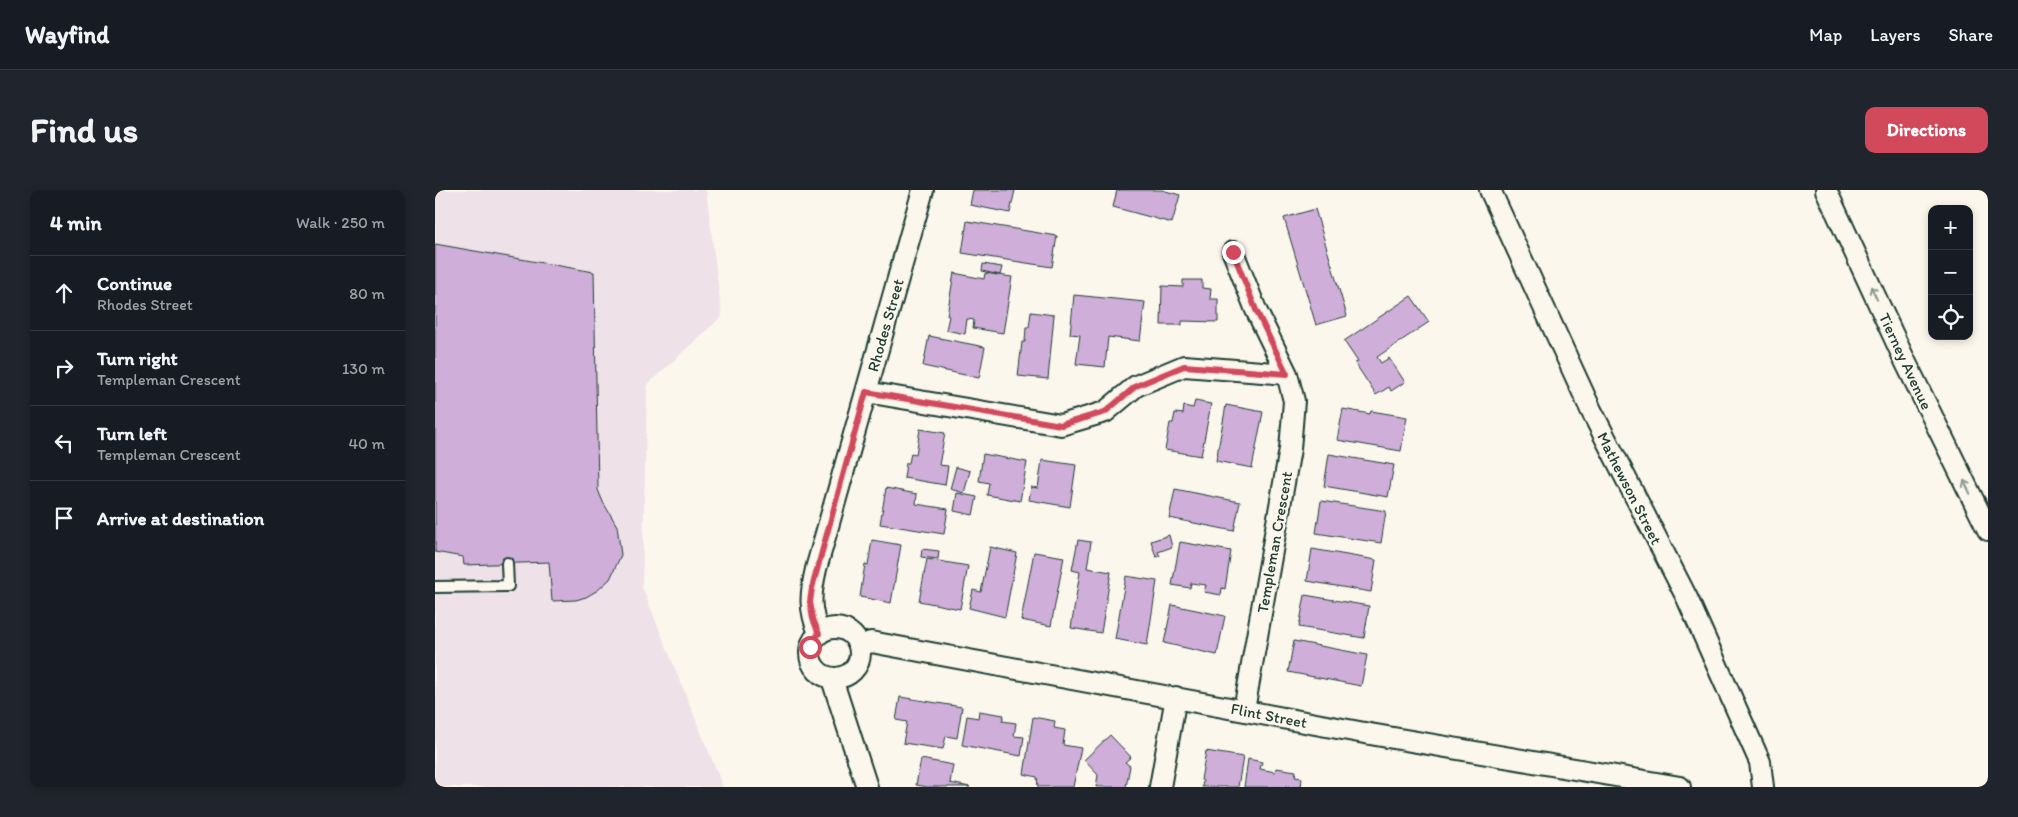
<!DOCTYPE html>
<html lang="en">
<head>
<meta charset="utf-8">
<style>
  body { margin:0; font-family:Itim,sans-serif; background:#20242c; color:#f1f3f6 }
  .controls { position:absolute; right:15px; top:15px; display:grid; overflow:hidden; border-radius:10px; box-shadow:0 2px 8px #0003 }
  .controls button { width:45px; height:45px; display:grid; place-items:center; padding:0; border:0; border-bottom:1px solid #363941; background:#171b24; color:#f1f3f6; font:25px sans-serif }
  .stop { position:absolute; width:15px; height:15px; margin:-11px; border:4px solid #d1495b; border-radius:50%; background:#fff }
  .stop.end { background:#d1495b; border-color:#fff; box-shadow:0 1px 5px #0008 }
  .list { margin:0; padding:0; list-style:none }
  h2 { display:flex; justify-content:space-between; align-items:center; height:65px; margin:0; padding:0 20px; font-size:21px }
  h2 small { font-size:16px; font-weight:400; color:#9ea1a6 }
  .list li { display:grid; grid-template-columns:32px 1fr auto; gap:15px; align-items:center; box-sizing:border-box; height:75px; padding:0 20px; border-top:1px solid #363941 }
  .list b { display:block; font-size:19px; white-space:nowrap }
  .list p { margin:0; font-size:16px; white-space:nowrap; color:#9ea1a6 }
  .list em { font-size:16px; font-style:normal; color:#9ea1a6 }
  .icon { flex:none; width:28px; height:28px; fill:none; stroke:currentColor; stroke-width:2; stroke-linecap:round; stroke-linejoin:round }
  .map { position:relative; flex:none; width:1553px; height:597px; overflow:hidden; border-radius:10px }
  header { display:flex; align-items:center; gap:30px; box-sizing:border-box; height:70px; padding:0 25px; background:#171b24; border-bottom:1px solid #363941 }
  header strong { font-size:24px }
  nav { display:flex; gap:28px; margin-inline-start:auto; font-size:18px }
  .intro { display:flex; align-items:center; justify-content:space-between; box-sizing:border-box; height:120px; padding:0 30px }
  h1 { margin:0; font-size:35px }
  .button { padding:12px 22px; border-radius:10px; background:#d1495b; color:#fff; font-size:18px; font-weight:700 }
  main { display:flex; gap:30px; padding:0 30px }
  aside { flex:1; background:#171b24; border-radius:10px; box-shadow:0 2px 8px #0003 }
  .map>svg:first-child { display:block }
  .built { fill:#eee1e7 }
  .building { fill:#cfaeda; stroke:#1f3d34 }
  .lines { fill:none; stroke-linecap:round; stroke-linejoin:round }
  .service-casing { stroke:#1f3d34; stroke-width:14 }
  .minor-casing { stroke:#1f3d34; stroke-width:24 }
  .service { stroke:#fbf7ec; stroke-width:10 }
  .minor { stroke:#fbf7ec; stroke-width:20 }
  .oneway { stroke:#8d9a90 }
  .route { stroke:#d1495b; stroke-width:6 }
  .labels { text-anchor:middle; stroke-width:5; stroke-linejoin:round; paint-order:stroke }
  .street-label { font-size:16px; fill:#1f3d34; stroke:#fbf7ec }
</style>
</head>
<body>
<header>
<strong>Wayfind</strong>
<nav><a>Map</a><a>Layers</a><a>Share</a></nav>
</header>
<div class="intro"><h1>Find us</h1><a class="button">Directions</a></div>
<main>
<aside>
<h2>4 min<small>Walk · 250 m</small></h2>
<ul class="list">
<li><svg class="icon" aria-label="ahead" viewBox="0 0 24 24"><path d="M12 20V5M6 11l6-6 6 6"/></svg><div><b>Continue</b><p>Rhodes Street</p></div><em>80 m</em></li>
<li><svg class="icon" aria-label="right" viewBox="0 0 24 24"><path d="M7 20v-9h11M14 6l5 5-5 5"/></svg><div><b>Turn right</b><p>Templeman Crescent</p></div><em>130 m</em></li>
<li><svg class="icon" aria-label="left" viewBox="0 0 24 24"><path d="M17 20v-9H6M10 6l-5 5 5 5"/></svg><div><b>Turn left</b><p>Templeman Crescent</p></div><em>40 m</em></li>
<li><svg class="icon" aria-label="arrive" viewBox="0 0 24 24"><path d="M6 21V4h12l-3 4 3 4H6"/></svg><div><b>Arrive at destination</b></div></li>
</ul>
</aside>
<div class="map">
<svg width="1553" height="597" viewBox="0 0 1553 597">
  <rect width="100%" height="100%" fill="#fbf7ec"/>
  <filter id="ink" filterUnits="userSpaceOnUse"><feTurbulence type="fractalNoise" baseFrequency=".02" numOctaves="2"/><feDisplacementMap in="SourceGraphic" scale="10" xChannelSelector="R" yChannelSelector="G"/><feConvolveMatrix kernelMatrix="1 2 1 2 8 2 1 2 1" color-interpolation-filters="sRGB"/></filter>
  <g filter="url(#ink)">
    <path class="built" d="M0 0H271L287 126 212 195 207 397 288 597H0Z"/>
    <path class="building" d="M538 0H580L575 23 535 15Z
      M682 0H727L745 5 737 33 678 17Z
      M880 19 912 126 881 135 849 28Z
      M532 31 622 46 617 77 527 63Z
      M0 54 159 82 163 300 168 312 182 336 186 365 175 389 163 400 151 407 141 410 117 411 114 372 29 375 28 367 0 362Z
      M548 74 567 77 565 85 547 81Z
      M519 83 549 89 550 83 577 87 568 143 538 138 539 130 532 129 530 144 511 140 514 126 512 125Z
      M748 90H767V98L776 99 775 109H783V132L747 131V135H726L727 96 748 97Z
      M639 105 710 112 705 151 673 147 670 177 641 174 645 145 635 144Z
      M976 106 994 132 942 167 946 173 954 168 970 192 956 201 954 197 941 205 920 173 923 172 909 151Z
      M596 122 619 125 613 189 583 186 587 152H590L591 137H594Z
      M494 146 550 157 544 188 488 176Z
      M760 211 776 214 766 266 730 260 735 233H738L740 223 748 224 749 216 758 218Z
      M791 215 828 222 817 278 781 271Z
      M908 219 935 224 936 221 972 227 966 261 902 250Z
      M485 239 510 243 504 275 513 276 510 295 469 288 471 273H474L476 263 481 264Z
      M548 264 592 272 585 311 552 305 554 293 544 291Z
      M894 264 959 275 953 307 889 296Z
      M607 270 641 275 635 317 594 310 596 297 603 298Z
      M521 277 535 281 529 303 515 299Z
      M451 298 482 304 481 314 513 319 509 344 445 334Z
      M740 299 805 312 799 341 734 328Z
      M522 303 542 307 538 325 519 321Z
      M886 311 951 321 946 353 881 343Z
      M734 345 737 357 723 362 725 366 721 367 716 351Z
      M437 350 466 355 456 413 425 407 430 374 433 375Z
      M643 350 656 352 652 378 676 382 666 443 636 438 645 382 637 380Z
      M745 352 796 361 790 399 787 398 786 405 769 402 771 395 756 393 755 398 737 395Z
      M555 357 582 363 570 427 534 418 538 400 546 402Z
      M487 359 504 361 503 369 486 367Z
      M877 359 941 370 936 402 872 391Z
      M599 362 629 367 616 436 586 430Z
      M492 369 533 376 525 419 484 411Z
      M691 386 722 391 712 455 680 449Z
      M870 405 934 416 929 448 864 437Z
      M737 415 790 426 782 465 729 453Z
      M859 451 932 465 926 496 853 482Z
      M465 507 527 517 522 548 511 546 508 559 468 553 472 532 461 530Z
      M544 521 569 525 567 531 581 533 579 546 589 547 586 566 527 555 532 526 543 528Z
      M598 527 620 531 619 538 630 540 628 555 646 558 638 597H603L602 587 589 584Z
      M675 545 696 567 690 572 695 576 691 597H661L663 585 649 570Z
      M771 561 808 567 803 597H767L768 591 766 590Z
      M486 569 518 575 515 593 535 597H492L481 595Z
      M813 569 827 572 825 579 840 582 841 578 861 581 860 587 867 588 866 597H809Z"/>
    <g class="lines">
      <defs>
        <path id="service" d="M0 397 73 396 72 373"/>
        <path id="minor" d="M1055 0 1156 220 1252 408 1325 572 1328 597
          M1391 0 1471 173 1553 340
          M798 62 821 120 852 184 859 211 855 259 809 520
          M431 202 626 235 670 222 701 196 749 176 852 184
          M375 463a25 25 0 1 1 50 0a25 25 0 1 1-50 0Z
          M384 443C374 419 375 405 381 379L488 0
          M424 456 436 452 935 544 1245 597
          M397 489 432 597
          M725 597 741 507"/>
      </defs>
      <use href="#service" class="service-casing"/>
      <use href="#minor" class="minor-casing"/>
      <use href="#service" class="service"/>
      <use href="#minor" class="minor"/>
    </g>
    <defs><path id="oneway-shaft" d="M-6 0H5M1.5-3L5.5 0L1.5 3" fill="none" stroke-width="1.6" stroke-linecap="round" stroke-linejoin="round" transform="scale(1.25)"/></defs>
    <g class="oneway">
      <use href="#oneway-shaft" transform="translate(1439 103) rotate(-115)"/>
      <use href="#oneway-shaft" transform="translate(1532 297) rotate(-116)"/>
    </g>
  </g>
  <g class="lines" filter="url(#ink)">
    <path class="route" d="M375 457 378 450 384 444 378 429 375 412 377 398 431 202 626 235 670 222 701 196 749 176 852 184 821 120 798 62"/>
  </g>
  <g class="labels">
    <g class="street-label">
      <text transform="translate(450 135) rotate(-74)" y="6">Rhodes Street</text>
      <text transform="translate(1471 171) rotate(65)" y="6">Tierney Avenue</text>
      <text transform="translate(1195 298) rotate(63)" y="6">Mathewson Street</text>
      <text transform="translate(839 352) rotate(-80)" y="6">Templeman Crescent</text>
      <text transform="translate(834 525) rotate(11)" y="6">Flint Street</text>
    </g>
  </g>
</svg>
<div class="controls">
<button>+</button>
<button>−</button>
<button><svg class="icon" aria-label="locate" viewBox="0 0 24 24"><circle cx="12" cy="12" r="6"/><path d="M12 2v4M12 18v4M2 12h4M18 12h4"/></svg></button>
</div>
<div class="stop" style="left:375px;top:457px"></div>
<div class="stop end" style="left:798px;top:62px"></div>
</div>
</main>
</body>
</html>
